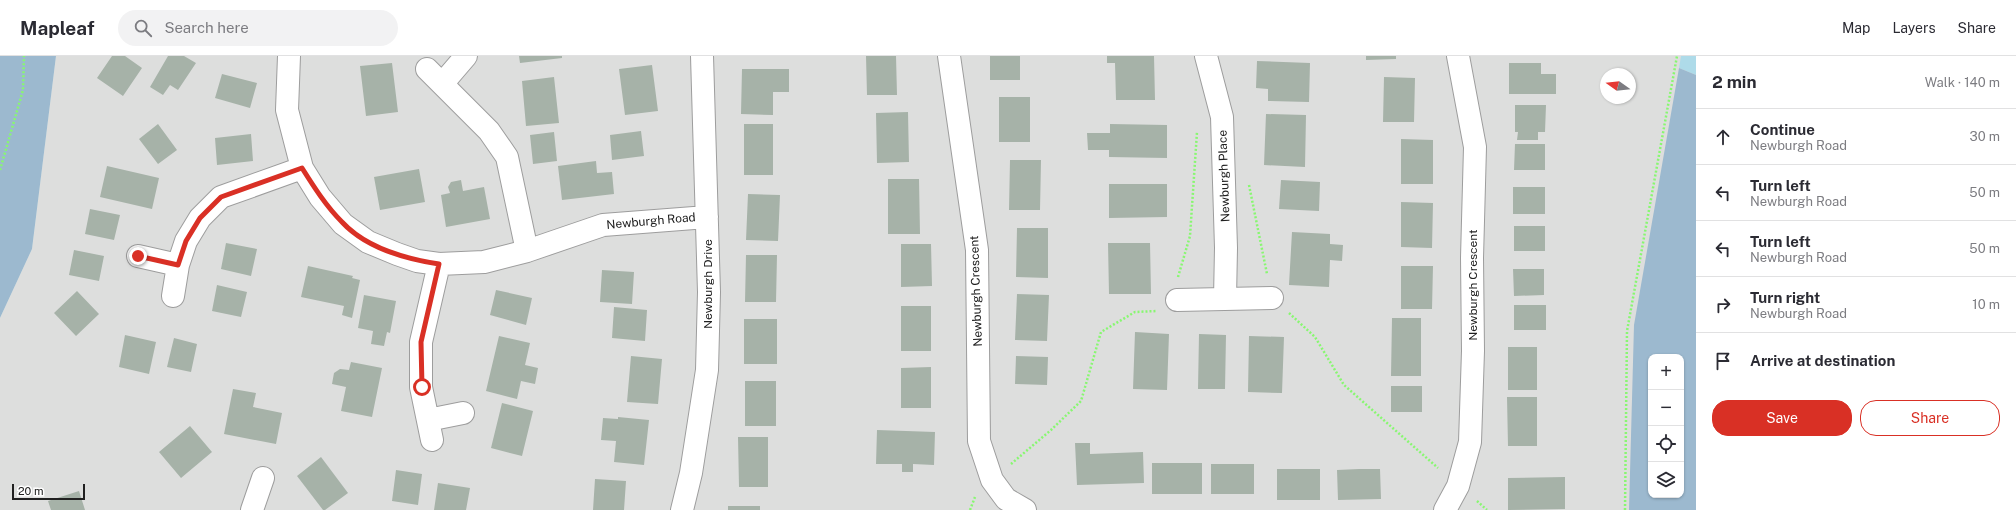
<!DOCTYPE html>
<html lang="en">
<head>
<meta charset="utf-8">
<style>
  body { margin:0; font-family:"Public Sans",sans-serif; background:#f2f2f3; color:#2b2b33 }
  .controls { position:absolute; right:12px; bottom:12px; display:grid; overflow:hidden; border-radius:8px; box-shadow:0 1px 3px #0004 }
  .controls button { width:36px; height:36px; display:grid; place-items:center; padding:0; border:0; border-bottom:1px solid #e1e1e2; background:#fff; color:#2b2b33; font:20px sans-serif }
  .compass { position:absolute; left:1600px; top:12px; width:36px; height:36px; border-radius:50%; background:#fff; box-shadow:0 1px 3px #0004; rotate:285deg }
  .scale { position:absolute; left:12px; bottom:10px; width:73px; box-sizing:border-box; padding-left:4px; border:2px solid #202020; border-top:0; font-size:11px; line-height:14px; white-space:nowrap; color:#202020; -webkit-text-stroke:3px #fff; paint-order:stroke }
  .stop { position:absolute; width:12px; height:12px; margin:-9px; border:3px solid #d93025; border-radius:50%; background:#fff }
  .stop.end { background:#d93025; border-color:#fff; box-shadow:0 1px 4px #0008 }
  .list { margin:0; padding:0; list-style:none }
  h2 { display:flex; justify-content:space-between; align-items:center; height:52px; margin:0; padding:0 16px; font-size:17px }
  h2 small { font-size:13px; font-weight:400; color:#7c7c81 }
  .list li { display:grid; grid-template-columns:26px 1fr auto; gap:12px; align-items:center; box-sizing:border-box; height:56px; padding:0 16px; border-top:1px solid #e1e1e2 }
  .list b { display:block; font-size:15px; white-space:nowrap }
  .list p { margin:0; font-size:13px; white-space:nowrap; color:#7c7c81 }
  .list em { font-size:13px; font-style:normal; color:#7c7c81 }
  .actions { display:flex; gap:8px; padding:12px 16px }
  .actions a { flex:1; padding:9px 0; border:1px solid #d93025; border-radius:16px; text-align:center; font-size:14px; color:#d93025 }
  .actions .main { background:#d93025; color:#fff }
  .icon { flex:none; width:22px; height:22px; fill:none; stroke:currentColor; stroke-width:2; stroke-linecap:round; stroke-linejoin:round }
  .map { position:relative; flex:none; width:1696px; height:454px; overflow:hidden }
  header { display:flex; align-items:center; gap:24px; box-sizing:border-box; height:56px; padding:0 20px; background:#fff; border-bottom:1px solid #e1e1e2 }
  header strong { font-size:19px }
  nav { display:flex; gap:22px; margin-inline-start:auto; font-size:14px }
  .search { width:280px; height:36px; background:#f2f2f3; display:flex; align-items:center; gap:10px; box-sizing:border-box; padding:0 14px; border-radius:22px; color:#7c7c81; font-size:15px }
  main { display:flex }
  aside { flex:1; background:#fff }
  .map>svg:first-child { display:block }
  .residential { fill:#dddedd; fill-rule:evenodd }
  .grass { fill:#aedbe9 }
  .forest { fill:#9cb9cf; fill-rule:evenodd }
  .building { fill:#a6b2a8 }
  .lines { fill:none; stroke-linecap:round; stroke-linejoin:round }
  .minor-casing { stroke:#9d9d9d; stroke-width:24 }
  .path { stroke:#88f771; stroke-width:2.5; stroke-dasharray:2 2; stroke-linecap:butt }
  .minor { stroke:#fff; stroke-width:22 }
  .route { stroke:#d93025; stroke-width:5 }
  .labels { text-anchor:middle; stroke-width:4; stroke-linejoin:round; paint-order:stroke }
  .street-label { font-size:12px; fill:#202020; stroke:#fff }
</style>
</head>
<body>
<header>
<strong>Mapleaf</strong>
<div class="search"><svg class="icon" aria-label="search" viewBox="0 0 24 24"><circle cx="10" cy="10" r="6"/><path d="M15 15l6 6"/></svg>Search here</div>
<nav><a>Map</a><a>Layers</a><a>Share</a></nav>
</header>
<main>
<div class="map">
<svg width="1696" height="454" viewBox="0 0 1696 454">
  <rect width="100%" height="100%" fill="#e7f0eb"/>
  <path class="residential" d="M56 0H1696V454H0V262L32 193ZM1606 18H1630V42H1606ZM1651 301H1681V439H1651Z"/>
  <path class="grass" d="M1681 0H1696V19L1679 12Z"/>
  <path class="forest" d="M0 0H56L32 193 0 262Z
    M1679 12 1696 19V454H1629L1634 269ZM1651 301H1681V439H1651Z"/>
  <path class="building" d="M112 0H125L142 12 123 40 97 22Z
    M168 0H184L196 7 178 34 170 29 163 39 150 31Z
    M519 0H562V2L520 7Z
    M866 0H896L897 39H867Z
    M990 0H1020V24H990Z
    M1107 0H1154L1155 44H1116L1115 7H1107Z
    M1366 0H1396V3L1366 4Z
    M1257 5 1310 7 1309 46 1268 45V33L1256 32Z
    M392 7 398 56 366 60 360 10Z
    M1509 7H1541V18H1556V38H1509Z
    M652 9 658 55 625 59 619 13Z
    M742 13H789V36H773V59L741 58Z
    M222 18 257 27 250 52 215 42Z
    M554 21 559 67 526 70 522 25Z
    M1384 21 1415 22 1414 66H1383Z
    M999 41H1030V86H999Z
    M1515 49H1546L1545 76H1538V84H1517L1518 76H1515Z
    M908 56 909 106 877 107 876 57Z
    M1266 58 1306 59 1305 111 1264 109Z
    M158 68 177 94 158 108 139 83Z
    M744 68H773V119H744Z
    M1110 68 1167 69V102L1109 101V94H1088L1087 77H1110Z
    M641 75 644 100 612 104 610 79Z
    M554 76 557 105 533 108 530 79Z
    M251 78 253 105 217 109 215 82Z
    M1401 83 1433 84V128H1401Z
    M1515 88H1545V114H1514Z
    M1010 104H1041L1040 154H1009Z
    M596 105 597 117 612 116 614 138 562 144 558 110Z
    M107 110 159 122 152 153 100 141Z
    M419 113 425 146 380 154 374 121Z
    M888 123H919L920 178H888Z
    M461 124 463 135 484 131 490 163 446 171 441 139 450 137 448 131 451 126Z
    M1281 124 1320 126 1319 155 1279 153Z
    M1109 128H1167V161L1109 162Z
    M1513 131H1545V158H1513Z
    M748 138 780 139 778 185 746 184Z
    M1401 146 1433 147 1432 192 1401 191Z
    M90 153 120 159 114 184 85 178Z
    M1514 170H1545V195H1514Z
    M1017 172H1048V222L1016 221Z
    M1292 176 1330 178V188L1343 189 1342 205 1330 204 1329 231 1289 229Z
    M226 187 257 193 251 220 221 213Z
    M1108 187H1150L1151 238H1109Z
    M901 188H931L932 230 901 231Z
    M74 194 104 200 99 225 69 219Z
    M746 199H777L776 246H745Z
    M308 210 353 220 352 222 360 224 352 262 342 259 344 250 301 241Z
    M1401 210H1433L1432 253H1401Z
    M1513 213H1544V239L1514 240Z
    M602 214 634 216 632 248 600 246Z
    M217 229 247 236 241 261 212 255Z
    M496 234 532 242 526 269 490 259Z
    M77 235 99 258 76 280 54 257Z
    M1017 238 1049 239 1047 285 1015 284Z
    M364 239 396 245 390 277 387 276 384 290 371 288 373 275 358 272Z
    M1514 249H1546V274H1514Z
    M901 250H931V295H901Z
    M614 251 647 254 645 285 612 282Z
    M1392 262H1421V320H1391Z
    M744 263H777V308H744Z
    M1135 276 1169 278 1167 334 1133 333Z
    M1199 278 1226 279 1225 333H1198Z
    M125 279 156 286 149 318 119 311Z
    M499 280 530 287 525 309 538 312 535 328 521 325 517 343 486 335Z
    M1249 280 1284 281 1282 337 1248 336Z
    M174 282 197 288 191 316 167 311Z
    M1508 291H1537V334H1508Z
    M631 300 662 303 658 348 627 346Z
    M1016 300 1048 301 1047 329 1015 328Z
    M351 306 382 312 372 361 341 355 346 331 332 328 334 317 340 313 349 314Z
    M931 311V352H901V312Z
    M745 325H776V370H745Z
    M1391 330H1422V356H1391Z
    M233 333 256 337 253 351 282 357 276 388 224 378Z
    M1507 341H1537V390H1508Z
    M502 347 533 355 522 400 491 392Z
    M618 361 649 364 644 409 614 406 616 385 601 384 603 362 618 363Z
    M190 370 212 396 181 422 159 396Z
    M877 374 935 376 934 409 913 408V416H902V408H876Z
    M738 381H768V431H739Z
    M1075 387H1090V398L1143 396 1144 427 1077 429Z
    M321 401 348 437 325 454H323L297 420Z
    M1152 407H1202V438H1152Z
    M1211 408H1254V438H1211Z
    M1277 413H1320V444H1277Z
    M1359 413H1380L1381 443 1338 444 1337 414Z
    M396 414 422 418 418 449 392 445Z
    M1565 421V453L1508 454V422Z
    M595 423 626 425 624 454H593Z
    M438 427 470 432 466 454H434Z
    M79 435 85 454H51L48 445Z
    M728 450H760V454H728Z"/>
  <g class="lines">
    <defs>
      <path id="minor" d="M289 0 287 54 302 112 320 141 343 168 368 186 397 198 417 205 439 208 484 206 527 195 603 169 707 161
        M949 0 977 194 979 385 992 424 1006 443 1025 454
        M1206 0 1222 61 1226 192 1225 243
        M427 13 489 75 507 101 527 195
        M442 28 466 0
        M138 200 178 209
        M173 240 178 209 186 185 200 162 221 141 302 112
        M1177 244 1272 242
        M428 364 463 357
        M432 384 421 331V286L439 208
        M252 454 263 422
        M682 454 691 417 707 314 709 236 702 0
        M1445 454 1458 430 1470 386 1473 295 1472 202 1475 91 1458 0"/>
    </defs>
    <use href="#minor" class="minor-casing"/>
    <path class="path" d="M0 114 23 34 24 0
      M1249 129 1267 218
      M1178 221 1190 180 1197 76
      M1289 257 1315 281 1344 329 1438 412
      M1011 408 1051 374 1081 345 1101 276 1135 256 1157 255
      M1477 445 1487 454
      M970 454 975 441
      M1625 454 1627 275 1677 0"/>
    <use href="#minor" class="minor"/>
  </g>
  <g class="lines">
    <path class="route" d="M138 200 178 209 186 185 200 162 221 141 302 112C314 131 326 150 342 166 366 192 406 203 439 208L421 286 422 331"/>
  </g>
  <g class="labels">
    <g class="street-label">
      <text transform="translate(1224 120) rotate(-92)" y="4">Newburgh Place</text>
      <text transform="translate(651 165) rotate(-5)" y="4">Newburgh Road</text>
      <text transform="translate(708 228) rotate(-90)" y="4">Newburgh Drive</text>
      <text transform="translate(1473 229) rotate(-90)" y="4">Newburgh Crescent</text>
      <text transform="translate(976 235) rotate(-92)" y="4">Newburgh Crescent</text>
    </g>
  </g>
</svg>
<div class="controls">
<button>+</button>
<button>−</button>
<button><svg class="icon" aria-label="locate" viewBox="0 0 24 24"><circle cx="12" cy="12" r="6"/><path d="M12 2v4M12 18v4M2 12h4M18 12h4"/></svg></button>
<button><svg class="icon" aria-label="layers" viewBox="0 0 24 24"><path d="M12 4l9 5-9 5-9-5zM3 14l9 5 9-5"/></svg></button>
</div>
<svg class="compass" viewBox="-18 -18 36 36"><path d="M0-13l5 13h-10z" fill="#e53935"/><path d="M0 13l5-13h-10z" fill="#7c7c81"/></svg>
<div class="scale">20 m</div>
<div class="stop" style="left:422px;top:331px"></div>
<div class="stop end" style="left:138px;top:200px"></div>
</div>
<aside>
<h2>2 min<small>Walk · 140 m</small></h2>
<ul class="list">
<li><svg class="icon" aria-label="ahead" viewBox="0 0 24 24"><path d="M12 20V5M6 11l6-6 6 6"/></svg><div><b>Continue</b><p>Newburgh Road</p></div><em>30 m</em></li>
<li><svg class="icon" aria-label="left" viewBox="0 0 24 24"><path d="M17 20v-9H6M10 6l-5 5 5 5"/></svg><div><b>Turn left</b><p>Newburgh Road</p></div><em>50 m</em></li>
<li><svg class="icon" aria-label="left" viewBox="0 0 24 24"><path d="M17 20v-9H6M10 6l-5 5 5 5"/></svg><div><b>Turn left</b><p>Newburgh Road</p></div><em>50 m</em></li>
<li><svg class="icon" aria-label="right" viewBox="0 0 24 24"><path d="M7 20v-9h11M14 6l5 5-5 5"/></svg><div><b>Turn right</b><p>Newburgh Road</p></div><em>10 m</em></li>
<li><svg class="icon" aria-label="arrive" viewBox="0 0 24 24"><path d="M6 21V4h12l-3 4 3 4H6"/></svg><div><b>Arrive at destination</b></div></li>
</ul>
<div class="actions"><a class="main">Save</a><a>Share</a></div>
</aside>
</main>
</body>
</html>
